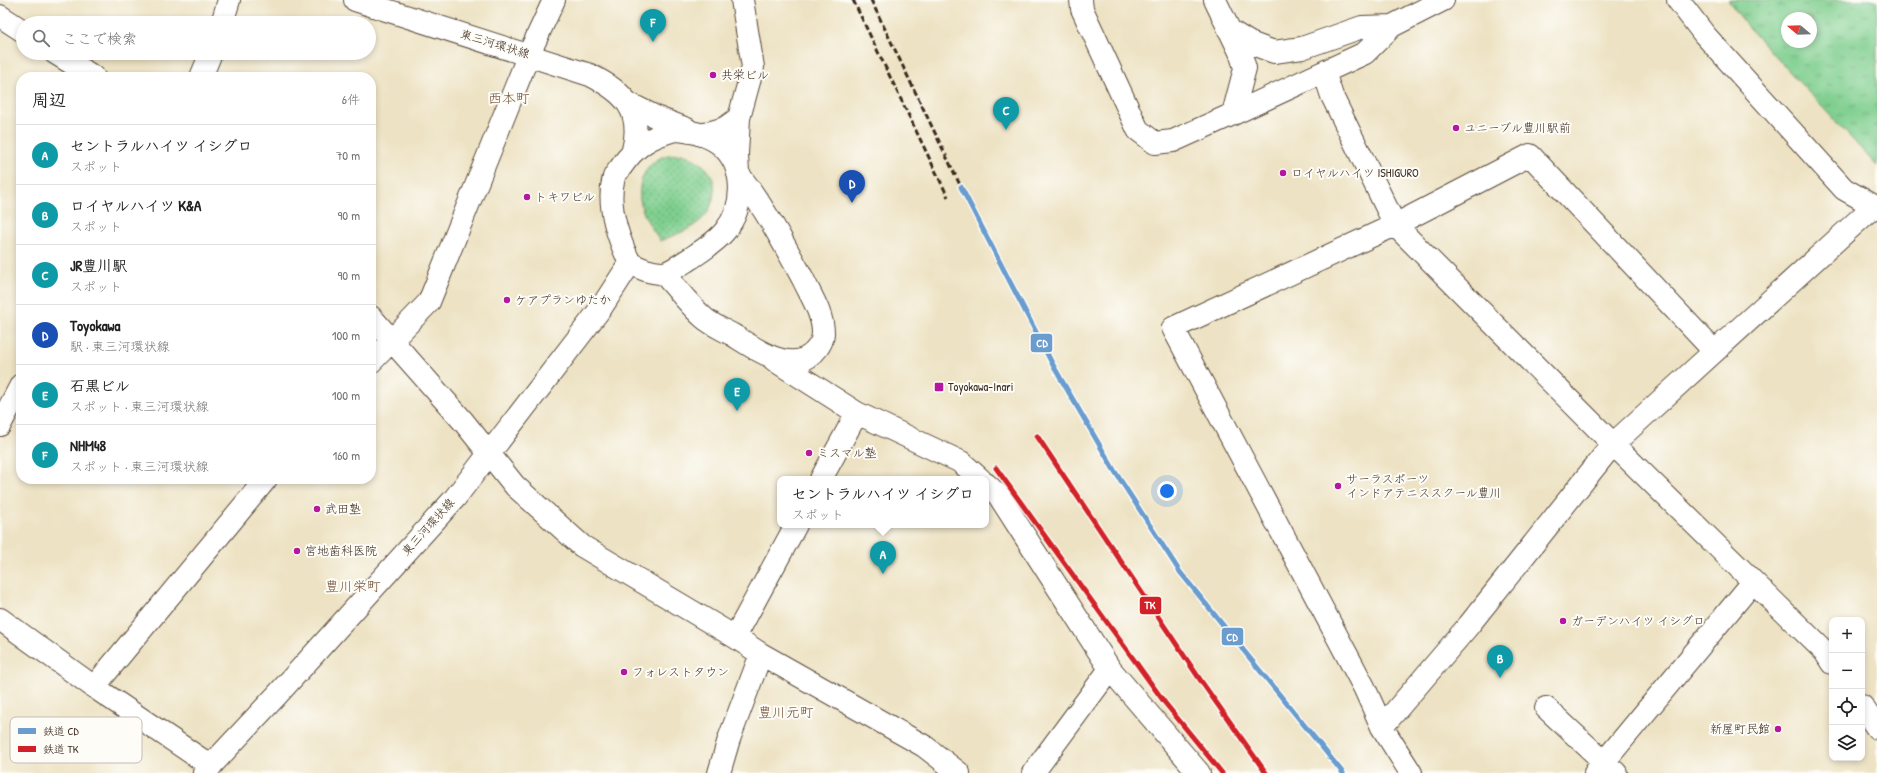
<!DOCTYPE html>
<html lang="ja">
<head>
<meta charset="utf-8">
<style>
  body { margin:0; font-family:"Patrick Hand","Klee One",sans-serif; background:#f6f6f6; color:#222 }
  .controls { position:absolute; right:12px; bottom:12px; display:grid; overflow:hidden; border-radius:8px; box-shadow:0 2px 6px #0003 }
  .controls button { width:36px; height:36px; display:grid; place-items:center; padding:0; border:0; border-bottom:1px solid #e0e0e0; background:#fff; color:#222; font:20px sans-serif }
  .compass { position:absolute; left:1781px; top:12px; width:36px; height:36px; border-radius:50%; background:#fff; box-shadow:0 2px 6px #0003; rotate:289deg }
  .you { position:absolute; left:1167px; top:491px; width:14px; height:14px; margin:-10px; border:3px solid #fff; border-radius:50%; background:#1a73e8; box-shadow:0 0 0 6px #1a73e833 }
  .badge { display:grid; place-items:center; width:26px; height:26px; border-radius:50%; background:#111827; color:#fff; font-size:13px; font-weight:700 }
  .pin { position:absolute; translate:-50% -33px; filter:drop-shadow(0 1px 2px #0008) }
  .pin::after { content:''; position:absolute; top:21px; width:14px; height:12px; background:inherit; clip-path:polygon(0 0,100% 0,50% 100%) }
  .popup { position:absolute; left:777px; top:476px; width:212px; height:52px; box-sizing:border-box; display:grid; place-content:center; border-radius:8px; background:#fff; filter:drop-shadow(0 1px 3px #0005); font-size:13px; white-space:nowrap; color:#767676 }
  .popup b { font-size:15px; color:#222 }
  .popup::after { content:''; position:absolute; left:50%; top:100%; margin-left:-8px; border:8px solid transparent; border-top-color:#fff }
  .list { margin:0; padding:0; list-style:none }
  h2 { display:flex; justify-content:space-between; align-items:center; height:52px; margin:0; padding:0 16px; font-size:17px }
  h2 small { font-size:13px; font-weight:400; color:#767676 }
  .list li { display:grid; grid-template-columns:26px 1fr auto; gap:12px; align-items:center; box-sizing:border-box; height:60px; padding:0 16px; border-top:1px solid #e0e0e0 }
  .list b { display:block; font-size:15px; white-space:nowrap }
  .list p { margin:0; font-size:13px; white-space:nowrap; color:#767676 }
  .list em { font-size:13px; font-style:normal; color:#767676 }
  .icon { flex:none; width:22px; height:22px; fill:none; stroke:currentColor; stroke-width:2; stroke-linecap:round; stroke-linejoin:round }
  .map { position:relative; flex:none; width:1877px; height:773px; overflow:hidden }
  .search { position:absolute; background:#fff; box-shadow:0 2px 6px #0003; left:16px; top:16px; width:360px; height:44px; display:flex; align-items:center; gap:10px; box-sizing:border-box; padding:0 14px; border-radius:22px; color:#767676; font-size:15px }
  .panel { position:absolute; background:#fff; box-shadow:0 2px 6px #0003; left:16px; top:72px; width:360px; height:412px; border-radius:16px }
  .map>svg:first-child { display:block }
  .grass { fill:url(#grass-dots); stroke:#5d7c56 }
  .park { fill:url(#park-tufts); stroke:#5d7c56; fill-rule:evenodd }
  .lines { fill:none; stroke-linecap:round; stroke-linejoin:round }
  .street-casing { stroke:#564637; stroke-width:24 }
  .secondary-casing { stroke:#564637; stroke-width:24 }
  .primary-casing { stroke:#564637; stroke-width:24 }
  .street { stroke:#fff; stroke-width:22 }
  .secondary { stroke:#fff; stroke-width:22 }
  .primary { stroke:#fff; stroke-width:22 }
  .rail { stroke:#3b2a1e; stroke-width:3; stroke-dasharray:6 3; stroke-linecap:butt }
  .rail-1-casing { stroke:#fdfcf7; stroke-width:8 }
  .rail-2-casing { stroke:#fdfcf7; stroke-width:8 }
  .rail-1 { stroke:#6a9ccd; stroke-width:5 }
  .rail-2 { stroke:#d12027; stroke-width:5 }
  .poi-dot { fill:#b5179e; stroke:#fdfcf7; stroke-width:1.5 }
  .labels { text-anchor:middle; stroke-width:4; stroke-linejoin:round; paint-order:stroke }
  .street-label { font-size:12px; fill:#3b2a1e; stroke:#fdfcf7 }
  .poi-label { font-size:12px; fill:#3b2a1e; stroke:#fdfcf7; text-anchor:start }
  .quarter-label { font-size:14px; fill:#76533a; stroke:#fdfcf7 }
  .key { fill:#fdfcf7; stroke:#c3bdb6; stroke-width:1 }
  .key-label { font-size:11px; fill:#3b2a1e }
  .line-badge { stroke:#fdfcf7; stroke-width:1.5 }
  .badge-label { font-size:11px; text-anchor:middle; font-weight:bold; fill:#fff }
</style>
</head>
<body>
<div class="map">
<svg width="1877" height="773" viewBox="0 0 1877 773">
  <defs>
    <pattern id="grass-dots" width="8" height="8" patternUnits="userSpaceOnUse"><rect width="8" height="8" fill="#7fcf8f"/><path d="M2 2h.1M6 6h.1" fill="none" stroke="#69a874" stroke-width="1.8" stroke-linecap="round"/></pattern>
    <pattern id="park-tufts" width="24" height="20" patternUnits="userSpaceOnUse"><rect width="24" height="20" fill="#7fcf8f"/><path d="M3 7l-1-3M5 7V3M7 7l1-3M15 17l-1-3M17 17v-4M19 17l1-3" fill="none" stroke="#69a874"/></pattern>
  </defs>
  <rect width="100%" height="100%" fill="#fdfcf7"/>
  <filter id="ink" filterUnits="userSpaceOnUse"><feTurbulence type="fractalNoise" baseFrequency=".025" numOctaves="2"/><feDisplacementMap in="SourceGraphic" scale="8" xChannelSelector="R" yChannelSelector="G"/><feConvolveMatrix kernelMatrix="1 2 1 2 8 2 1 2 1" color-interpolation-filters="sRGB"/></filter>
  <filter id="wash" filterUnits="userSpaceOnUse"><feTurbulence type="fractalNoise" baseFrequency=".012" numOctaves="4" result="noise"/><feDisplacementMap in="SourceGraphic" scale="16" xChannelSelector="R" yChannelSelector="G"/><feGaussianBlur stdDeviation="0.9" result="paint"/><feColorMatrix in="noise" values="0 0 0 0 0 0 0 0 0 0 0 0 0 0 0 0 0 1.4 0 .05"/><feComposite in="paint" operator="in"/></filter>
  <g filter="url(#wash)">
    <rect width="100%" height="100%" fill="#ede2c3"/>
    <path class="grass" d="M683 154C704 162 719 175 713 199 711 206 708 213 703 218 692 230 674 235 660 241 654 231 645 220 642 208 635 187 643 165 664 156 670 154 677 155 683 154Z"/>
    <path class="park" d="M1728 0H1877V166L1748 27ZM1787 18H1811V42H1787Z"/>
  </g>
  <g filter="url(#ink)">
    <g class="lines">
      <defs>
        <path id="street" d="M1081 0 1082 9 1138 130 1155 143 1173 141 1233 114 1245 68 1240 52 1215 0
          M0 16 23 31
          M222 23 229 0
          M1229 30 1250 43 1274 52 1302 48 1362 27 1392 26
          M55 53 94 77
          M1324 72 1332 96 1395 225 1613 444 1825 652 1832 663
          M201 77 211 53
          M1233 114 1365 53 1392 26 1443 0
          M701 135 725 128 739 118
          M738 173 737 154 739 118 753 67 742 0
          M663 273C677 288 689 305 704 318 712 325 724 330 733 335 754 348 792 376 814 352 819 347 823 340 823 333 823 314 811 296 803 279 783 242 766 210 740 176
          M371 317 463 421 515 486 582 546 735 637 761 654 924 746 959 773
          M774 360 857 413 961 462 980 479
          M371 362 429 302 529 54 554 0
          M0 425 21 385
          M821 479 857 413
          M986 484 999 496 1110 669 1199 773
          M0 619 94 687 211 766
          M735 637 796 525
          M94 687 266 479
          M1862 706 1877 728
          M1546 708 1616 773
          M1382 727 1469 625 1613 444 1874 206 1877 208
          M719 773 729 739 761 654
          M1033 773 1110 669
          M1411 773 1382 727 1364 687 1173 328 1395 225 1530 155 1714 351
          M1595 773 1753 582"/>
        <path id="secondary" d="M1678 0 1704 34 1844 189 1874 206"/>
        <path id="primary" d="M355 0 590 75C624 92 643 110 633 150
          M628 103 658 118 687 129
          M675 130C690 131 709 135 721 145 746 167 745 206 725 231 716 242 703 250 691 258 684 262 670 273 662 273 650 273 640 268 630 263 618 238 606 205 614 177 615 174 619 170 621 167 636 145 650 137 675 130Z
          M204 773 277 695 455 498 601 308 630 263"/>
      </defs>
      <use href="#street" class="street-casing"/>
      <use href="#secondary" class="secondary-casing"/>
      <use href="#primary" class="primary-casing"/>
      <use href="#street" class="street"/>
      <use href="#secondary" class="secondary"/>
      <use href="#primary" class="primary"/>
      <path class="rail" d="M853 0 948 197
        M871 0 961 187"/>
      <defs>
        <path id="rail-1" d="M961 187 1054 367 1114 470 1180 572 1343 773"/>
        <path id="rail-2" d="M1037 436 1201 681 1266 773
          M996 468 1165 703 1222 773"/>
      </defs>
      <use href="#rail-1" class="rail-1-casing"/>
      <use href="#rail-2" class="rail-2-casing"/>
      <use href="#rail-1" class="rail-1"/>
      <use href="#rail-2" class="rail-2"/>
    </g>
  </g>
  <g class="poi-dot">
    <circle cx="713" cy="75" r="4"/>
    <circle cx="1456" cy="128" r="4"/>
    <circle cx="1283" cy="173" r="4"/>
    <circle cx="527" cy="197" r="4"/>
    <circle cx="507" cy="300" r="4"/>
    <rect x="934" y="382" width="10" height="10" rx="2"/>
    <circle cx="809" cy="453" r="4"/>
    <circle cx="1338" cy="486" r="4"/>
    <circle cx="317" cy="509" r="4"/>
    <circle cx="297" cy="551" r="4"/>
    <circle cx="1563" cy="621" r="4"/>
    <circle cx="624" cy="672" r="4"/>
    <circle cx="1778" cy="729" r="4"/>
  </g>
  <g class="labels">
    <g class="street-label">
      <text transform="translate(495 44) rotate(17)" y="4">東三河環状線</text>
      <text transform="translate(428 527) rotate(-48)" y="4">東三河環状線</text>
    </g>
    <g class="poi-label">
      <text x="721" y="79">共栄ビル</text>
      <text x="1464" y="132">ユニーブル豊川駅前</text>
      <text x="1291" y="177">ロイヤルハイツ ISHIGURO</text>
      <text x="535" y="201">トキワビル</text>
      <text x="515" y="304">ケアプランゆたか</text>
      <text x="948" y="391">Toyokawa-Inari</text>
      <text x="817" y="457">ミスマル塾</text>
      <text x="1346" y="483">サーラスポーツ<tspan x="1346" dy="14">インドアテニススクール豊川</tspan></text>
      <text x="325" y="513">武田塾</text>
      <text x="305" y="555">宮地歯科医院</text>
      <text x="1571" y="625">ガーデンハイツ イシグロ</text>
      <text x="632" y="676">フォレストタウン</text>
      <text x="1770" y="733" text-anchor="end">新屋町民館</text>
    </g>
    <g class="quarter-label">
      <text x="509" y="103">西本町</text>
      <text x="353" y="591">豊川栄町</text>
      <text x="786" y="717">豊川元町</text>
    </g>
  </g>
  <rect x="10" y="717" width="132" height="46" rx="6" class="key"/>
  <rect x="18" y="728" width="18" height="6" fill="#6a9ccd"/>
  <rect x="18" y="746" width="18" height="6" fill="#d12027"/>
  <g class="key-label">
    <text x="43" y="735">鉄道 CD</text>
    <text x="43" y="753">鉄道 TK</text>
  </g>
  <g class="line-badge">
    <rect x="1030" y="333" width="23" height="20" rx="4" fill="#6a9ccd"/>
    <rect x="1139" y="596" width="23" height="19" rx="4" fill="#d12027"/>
    <rect x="1221" y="627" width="23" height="19" rx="4" fill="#6a9ccd"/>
  </g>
  <g class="badge-label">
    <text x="1042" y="347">CD</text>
    <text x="1150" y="609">TK</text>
    <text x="1232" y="641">CD</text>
  </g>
</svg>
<div class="controls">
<button>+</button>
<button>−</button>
<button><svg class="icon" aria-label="locate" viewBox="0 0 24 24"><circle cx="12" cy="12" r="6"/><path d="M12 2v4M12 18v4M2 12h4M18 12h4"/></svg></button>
<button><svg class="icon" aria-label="layers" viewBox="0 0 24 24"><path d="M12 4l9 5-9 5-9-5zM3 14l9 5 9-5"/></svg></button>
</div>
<svg class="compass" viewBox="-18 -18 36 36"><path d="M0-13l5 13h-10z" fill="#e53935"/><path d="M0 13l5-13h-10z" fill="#767676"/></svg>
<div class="you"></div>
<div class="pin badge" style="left:883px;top:574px;background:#0f9aa8">A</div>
<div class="popup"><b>セントラルハイツ イシグロ</b>スポット</div>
<div class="pin badge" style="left:1500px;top:678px;background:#0f9aa8">B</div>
<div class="pin badge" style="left:1006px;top:130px;background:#0f9aa8">C</div>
<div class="pin badge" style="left:852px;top:203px;background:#1a4fb4">D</div>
<div class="pin badge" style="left:737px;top:411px;background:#0f9aa8">E</div>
<div class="pin badge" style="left:653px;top:42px;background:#0f9aa8">F</div>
<div class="search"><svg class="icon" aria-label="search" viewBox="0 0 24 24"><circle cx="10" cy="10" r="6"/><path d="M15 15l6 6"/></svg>ここで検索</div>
<section class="panel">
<h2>周辺<small>6件</small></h2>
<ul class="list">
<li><span class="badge" style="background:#0f9aa8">A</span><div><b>セントラルハイツ イシグロ</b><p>スポット</p></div><em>70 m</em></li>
<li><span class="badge" style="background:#0f9aa8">B</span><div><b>ロイヤルハイツ K&amp;A</b><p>スポット</p></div><em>90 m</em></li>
<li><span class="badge" style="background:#0f9aa8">C</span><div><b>JR豊川駅</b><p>スポット</p></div><em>90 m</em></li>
<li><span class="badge" style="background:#1a4fb4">D</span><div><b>Toyokawa</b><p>駅 · 東三河環状線</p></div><em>100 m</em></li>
<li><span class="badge" style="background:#0f9aa8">E</span><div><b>石黒ビル</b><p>スポット · 東三河環状線</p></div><em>100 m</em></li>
<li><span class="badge" style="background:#0f9aa8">F</span><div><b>NHM48</b><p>スポット · 東三河環状線</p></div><em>160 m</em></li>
</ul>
</section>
</div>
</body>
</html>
